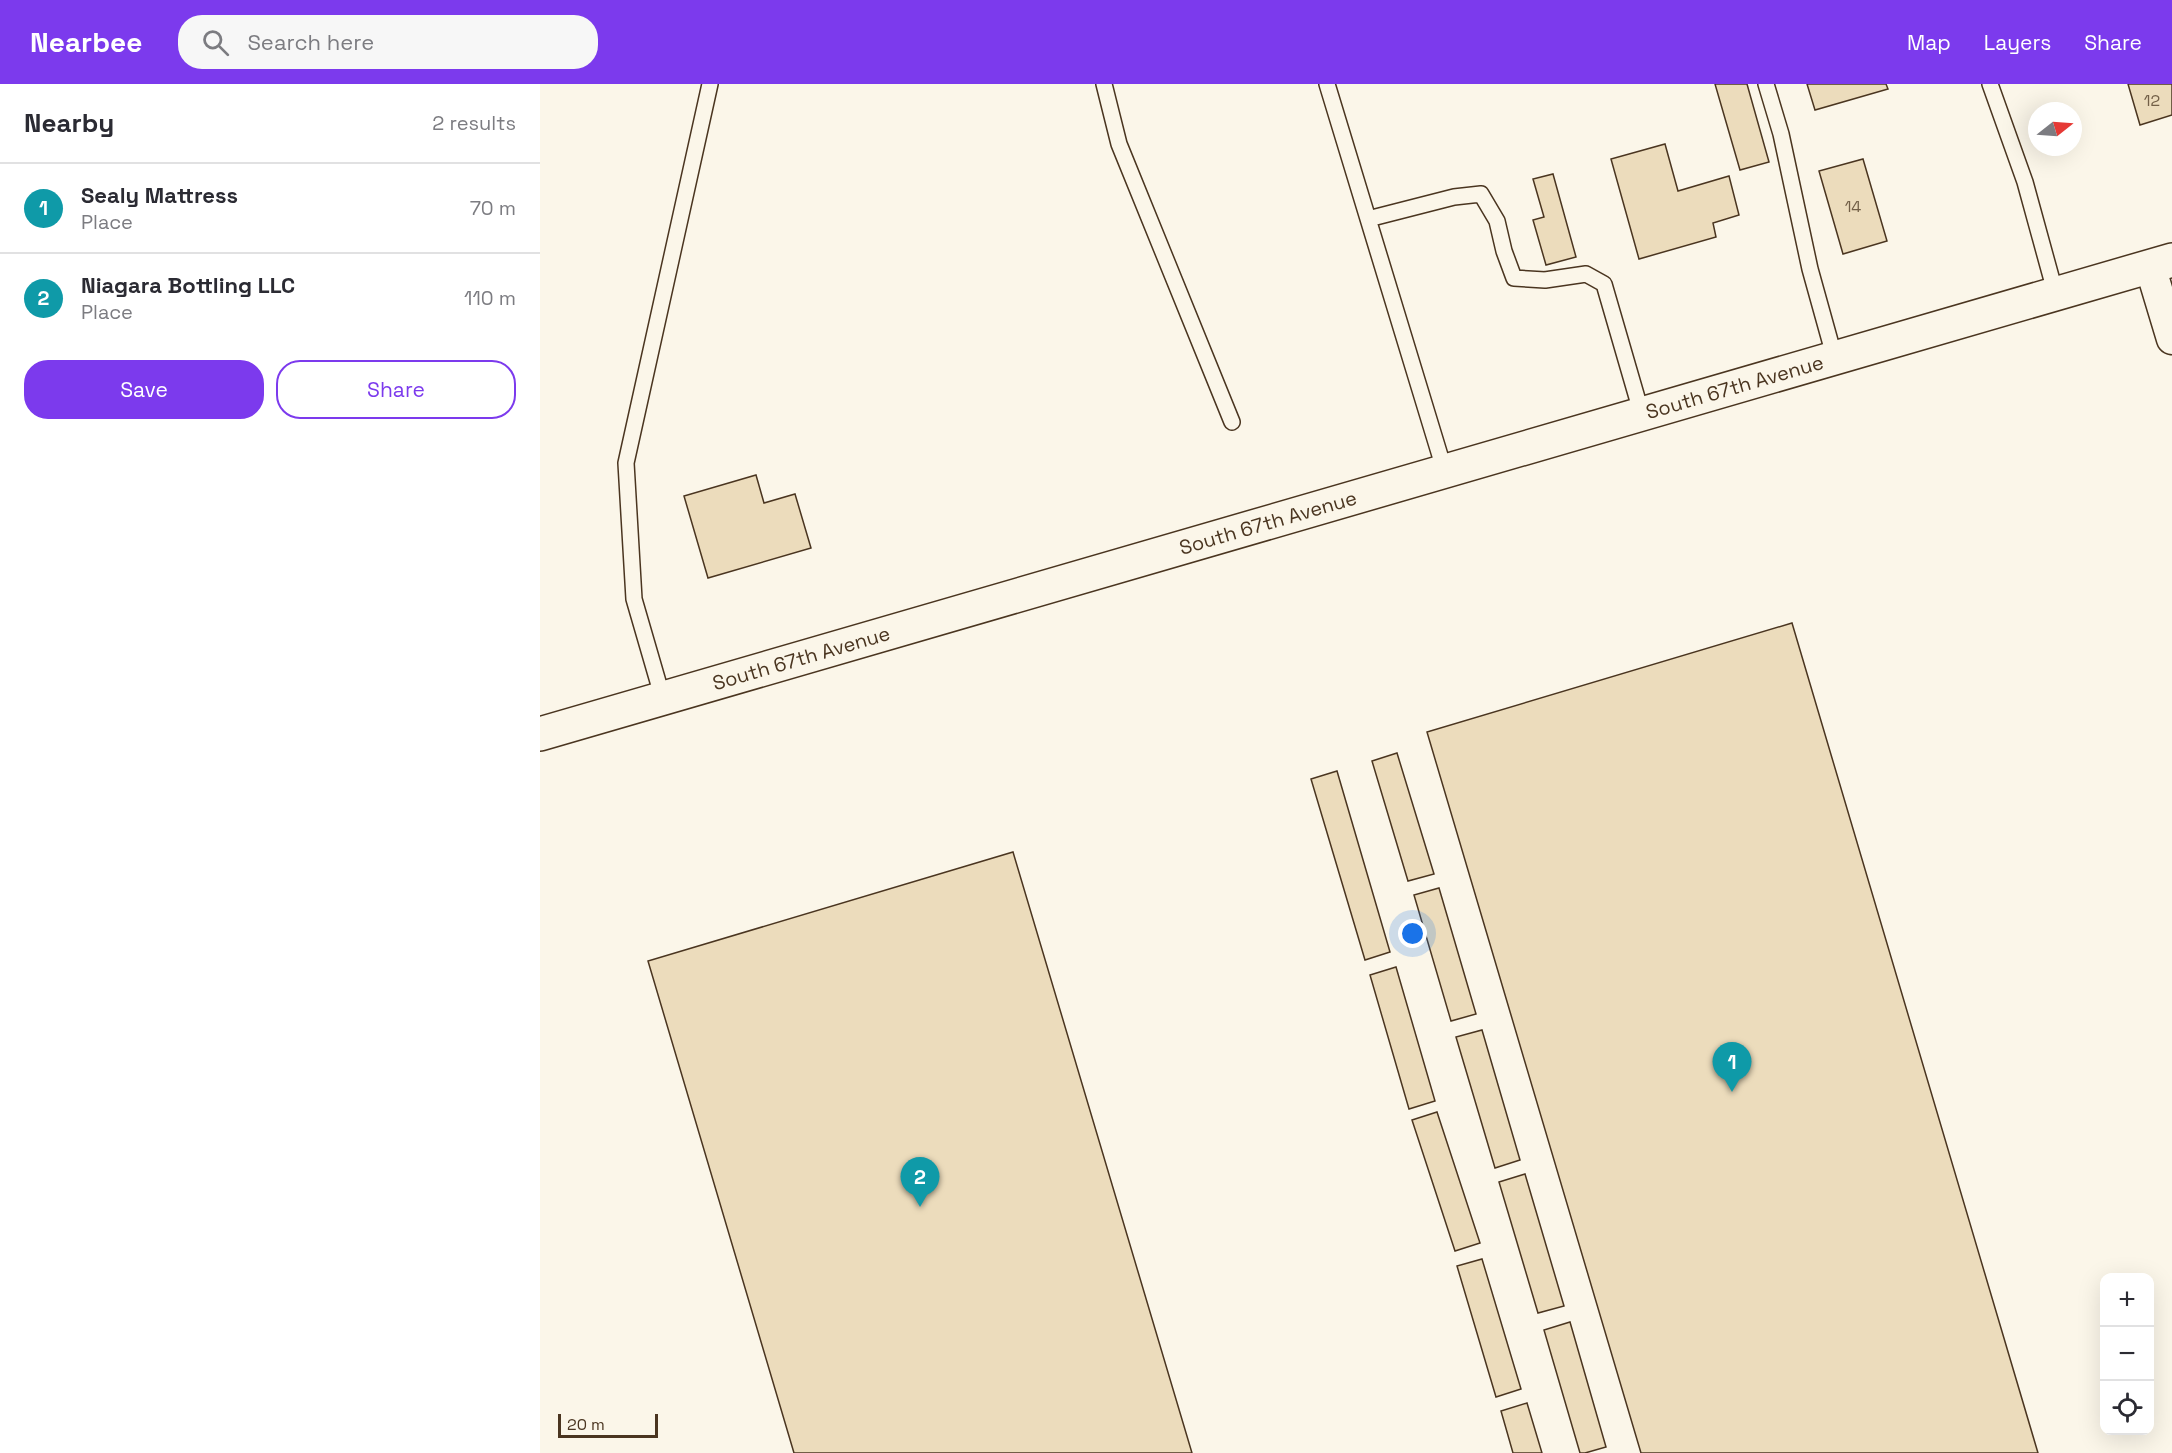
<!DOCTYPE html>
<html lang="en">
<head>
<meta charset="utf-8">
<style>
  body { margin:0; font-family:"Space Grotesk",sans-serif; background:#f7f7f7; color:#2b2b33 }
  .controls { position:absolute; right:18px; bottom:18px; display:grid; overflow:hidden; border-radius:12px; box-shadow:0 6px 24px #0002 }
  .controls button { width:54px; height:54px; display:grid; place-items:center; padding:0; border:0; border-bottom:2px solid #e1e1e2; background:#fff; color:#2b2b33; font:30px sans-serif }
  .compass { position:absolute; left:1488px; top:18px; width:54px; height:54px; border-radius:50%; background:#fff; box-shadow:0 6px 24px #0002; rotate:73deg }
  .scale { position:absolute; left:18px; bottom:15px; width:100px; box-sizing:border-box; padding-left:6px; border:3px solid #4a3520; border-top:0; font-size:16px; line-height:21px; white-space:nowrap; color:#4a3520; -webkit-text-stroke:4px #fbf6e9; paint-order:stroke }
  .you { position:absolute; left:873px; top:850px; width:21px; height:21px; margin:-15px; border:4px solid #fff; border-radius:50%; background:#1a73e8; box-shadow:0 0 0 9px #1a73e833 }
  .badge { display:grid; place-items:center; width:39px; height:39px; border-radius:50%; background:#7c3aed; color:#fff; font-size:20px; font-weight:700 }
  .pin { position:absolute; translate:-50% -50px; filter:drop-shadow(0 2px 3px #0008) }
  .pin::after { content:''; position:absolute; top:32px; width:21px; height:18px; background:inherit; clip-path:polygon(0 0,100% 0,50% 100%) }
  .list { margin:0; padding:0; list-style:none }
  h2 { display:flex; justify-content:space-between; align-items:center; height:78px; margin:0; padding:0 24px; font-size:26px }
  h2 small { font-size:20px; font-weight:400; color:#7c7c81 }
  .list li { display:grid; grid-template-columns:39px 1fr auto; gap:18px; align-items:center; box-sizing:border-box; height:90px; padding:0 24px; border-top:2px solid #e1e1e2 }
  .list b { display:block; font-size:22px; white-space:nowrap }
  .list p { margin:0; font-size:20px; white-space:nowrap; color:#7c7c81 }
  .list em { font-size:20px; font-style:normal; color:#7c7c81 }
  .actions { display:flex; gap:12px; padding:18px 24px }
  .actions a { flex:1; padding:14px 0; border:2px solid #7c3aed; border-radius:24px; text-align:center; font-size:21px; color:#7c3aed }
  .actions .main { background:#7c3aed; color:#fff }
  .icon { flex:none; width:33px; height:33px; fill:none; stroke:currentColor; stroke-width:2; stroke-linecap:round; stroke-linejoin:round }
  .map { position:relative; flex:none; width:1632px; height:1369px; overflow:hidden }
  header { display:flex; align-items:center; gap:36px; box-sizing:border-box; height:84px; padding:0 30px; background:#7c3aed; color:#fff }
  header strong { font-size:28px }
  nav { display:flex; gap:33px; margin-inline-start:auto; font-size:21px }
  .search { width:420px; height:54px; background:#f7f7f7; display:flex; align-items:center; gap:15px; box-sizing:border-box; padding:0 21px; border-radius:24px; color:#7c7c81; font-size:22px }
  main { display:flex }
  aside { flex:1; background:#fff }
  .map>svg:first-child { display:block }
  .building { fill:#ecdcbc; stroke:#4a3520; stroke-width:1.5 }
  .lines { fill:none; stroke-linecap:round; stroke-linejoin:round }
  .service-casing { stroke:#4a3520; stroke-width:18 }
  .minor-casing { stroke:#4a3520; stroke-width:33 }
  .secondary-casing { stroke:#4a3520; stroke-width:36 }
  .service { stroke:#fbf6e9; stroke-width:15 }
  .minor { stroke:#fbf6e9; stroke-width:30 }
  .secondary { stroke:#fbf6e9; stroke-width:33 }
  .labels { text-anchor:middle; stroke-width:4.5; stroke-linejoin:round; paint-order:stroke }
  .number-label { font-size:16px; fill:#725f47 }
  .street-label { font-size:20px; fill:#4a3520; stroke:#fbf6e9 }
</style>
</head>
<body>
<header>
<strong>Nearbee</strong>
<div class="search"><svg class="icon" aria-label="search" viewBox="0 0 24 24"><circle cx="10" cy="10" r="6"/><path d="M15 15l6 6"/></svg>Search here</div>
<nav><a>Map</a><a>Layers</a><a>Share</a></nav>
</header>
<main>
<aside>
<h2>Nearby<small>2 results</small></h2>
<ul class="list">
<li><span class="badge" style="background:#0f9aa8">1</span><div><b>Sealy Mattress</b><p>Place</p></div><em>70 m</em></li>
<li><span class="badge" style="background:#0f9aa8">2</span><div><b>Niagara Bottling LLC</b><p>Place</p></div><em>110 m</em></li>
</ul>
<div class="actions"><a class="main">Save</a><a>Share</a></div>
</aside>
<div class="map">
<svg width="1632" height="1369" viewBox="0 0 1632 1369">
  <rect width="100%" height="100%" fill="#fbf6e9"/>
  <path class="building" d="M1175 0H1207L1229 78 1200 86Z
    M1267 0H1346L1348 5 1275 26Z
    M1588 0H1632V31L1600 41Z
    M1125 60 1138 107 1189 92 1199 131 1173 139 1176 153 1099 175 1071 75Z
    M1323 75 1347 157 1303 170 1279 87Z
    M1013 90 1036 173 1006 181 993 136 1004 133 993 95Z
    M216 391 224 419 255 410 271 464 168 494 144 412Z
    M1252 539 1498 1369H1101L887 648Z
    M857 669 894 790 868 797 832 677Z
    M797 687 850 868 825 876 771 695Z
    M473 768 652 1369H254L108 877Z
    M899 804 936 930 911 937 874 811Z
    M856 883 895 1017 869 1025 830 891Z
    M942 946 980 1076 955 1084 916 953Z
    M897 1028 940 1159 915 1167 872 1036Z
    M985 1090 1024 1222 998 1229 959 1098Z
    M942 1175 981 1305 956 1313 917 1182Z
    M1030 1238 1066 1363 1045 1369H1040L1004 1246Z
    M987 1319 1002 1369H973L961 1327Z"/>
  <g class="lines">
    <defs>
      <path id="service" d="M564 0 579 60 692 338
        M787 0 905 388
        M1226 0 1241 50 1270 185 1295 275
        M1450 0 1485 98 1516 211
        M828 135 914 113 941 110 957 137 964 167 974 194 1005 196 1046 190 1064 200 1102 331
        M123 615 94 515 86 379 170 0"/>
      <path id="minor" d="M1610 182 1632 255"/>
      <g id="secondary">
        <path id="s1" d="M0 650 1632 176"/>
      </g>
    </defs>
    <use href="#service" class="service-casing"/>
    <use href="#minor" class="minor-casing"/>
    <use href="#secondary" class="secondary-casing"/>
    <use href="#service" class="service"/>
    <use href="#minor" class="minor"/>
    <use href="#secondary" class="secondary"/>
  </g>
  <g class="labels">
    <g class="number-label">
      <text x="1612" y="22">12</text>
      <text x="1313" y="128">14</text>
    </g>
    <g class="street-label">
      <text dy="7" stroke="none"><textPath href="#s1" startOffset="1244">South 67th Avenue</textPath></text>
      <text dy="7" stroke="none"><textPath href="#s1" startOffset="758">South 67th Avenue</textPath></text>
      <text dy="7" stroke="none"><textPath href="#s1" startOffset="272">South 67th Avenue</textPath></text>
    </g>
  </g>
</svg>
<div class="controls">
<button>+</button>
<button>−</button>
<button><svg class="icon" aria-label="locate" viewBox="0 0 24 24"><circle cx="12" cy="12" r="6"/><path d="M12 2v4M12 18v4M2 12h4M18 12h4"/></svg></button>
</div>
<svg class="compass" viewBox="-18 -18 36 36"><path d="M0-13l5 13h-10z" fill="#e53935"/><path d="M0 13l5-13h-10z" fill="#7c7c81"/></svg>
<div class="scale">20 m</div>
<div class="you"></div>
<div class="pin badge" style="left:1192px;top:1008px;background:#0f9aa8">1</div>
<div class="pin badge" style="left:380px;top:1123px;background:#0f9aa8">2</div>
</div>
</main>
</body>
</html>
